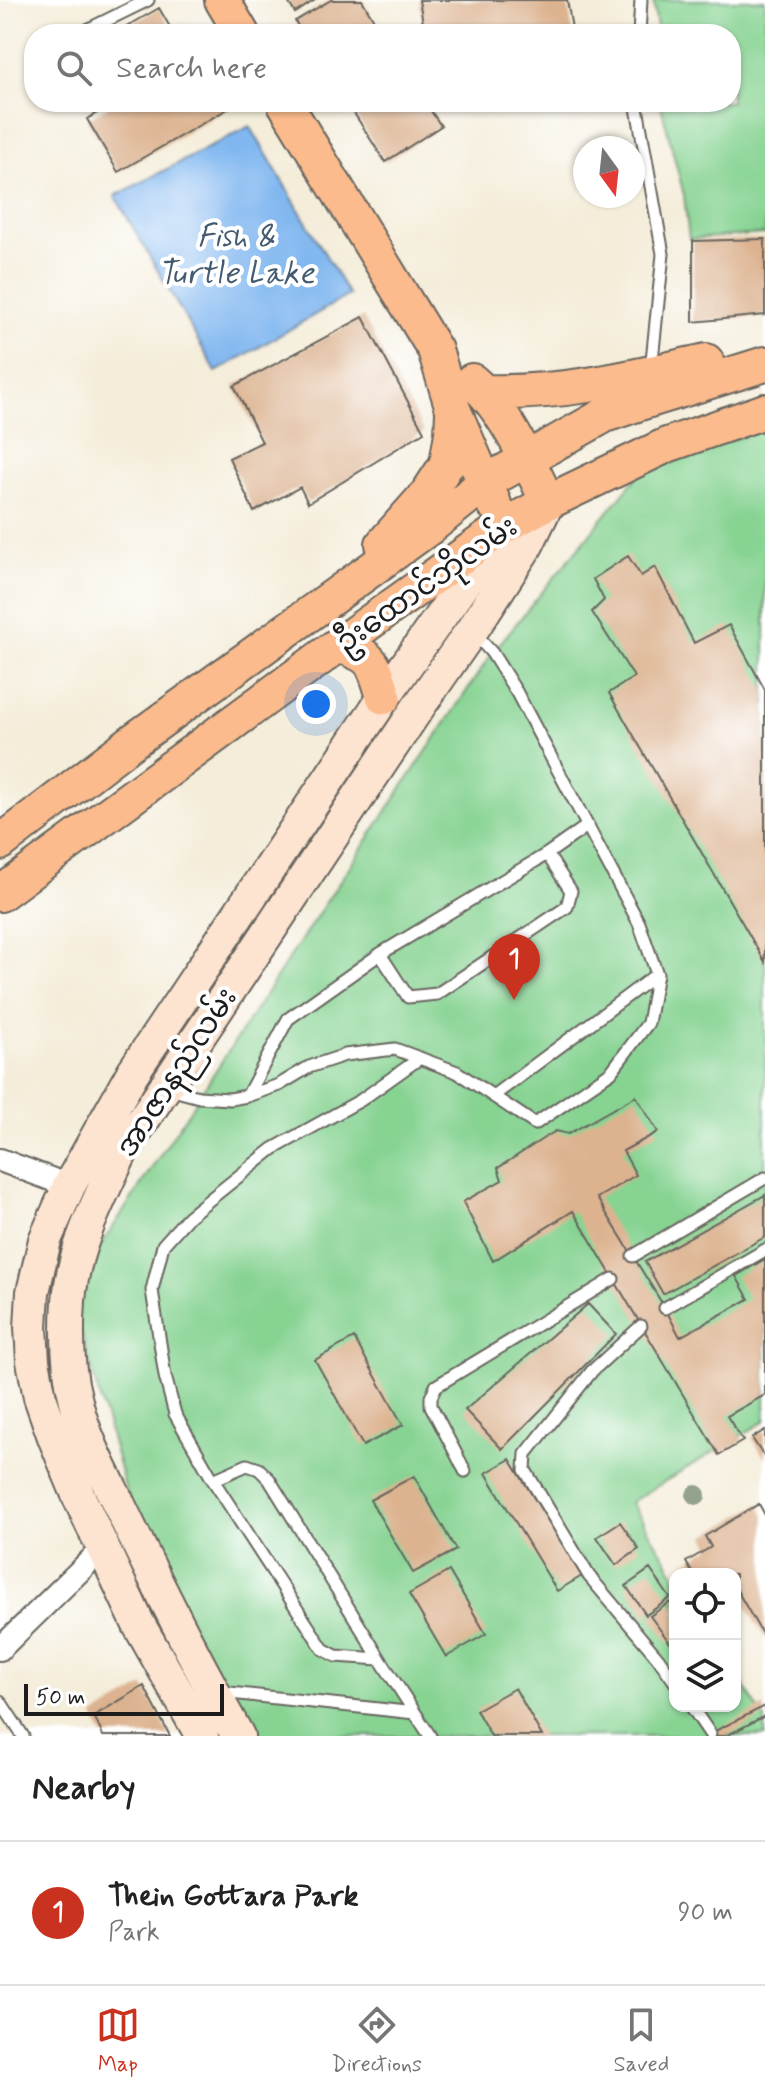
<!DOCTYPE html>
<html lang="en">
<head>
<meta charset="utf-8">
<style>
  body { margin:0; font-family:Mynerve,"Noto Sans Myanmar",sans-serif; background:#f2f2f2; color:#222 }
  .controls { position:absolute; right:24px; bottom:24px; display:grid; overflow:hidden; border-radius:16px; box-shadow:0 2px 6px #0004 }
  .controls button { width:72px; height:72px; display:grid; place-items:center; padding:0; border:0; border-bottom:2px solid #e0e0e0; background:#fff; color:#222; font:40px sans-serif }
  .compass { position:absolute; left:573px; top:136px; width:72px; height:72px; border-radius:50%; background:#fff; box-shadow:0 2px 6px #0004; rotate:165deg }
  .scale { position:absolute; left:24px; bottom:20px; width:200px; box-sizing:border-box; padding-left:8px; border:4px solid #1c1c1c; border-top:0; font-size:22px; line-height:28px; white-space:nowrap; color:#1c1c1c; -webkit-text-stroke:6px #fff; paint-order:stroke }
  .you { position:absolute; left:316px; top:704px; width:28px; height:28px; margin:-20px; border:6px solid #fff; border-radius:50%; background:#1a73e8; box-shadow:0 0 0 12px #1a73e833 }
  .badge { display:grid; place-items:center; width:52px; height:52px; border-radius:50%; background:#c8321e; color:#fff; font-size:26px; font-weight:700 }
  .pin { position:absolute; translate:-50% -66px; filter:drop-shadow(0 2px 4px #0008) }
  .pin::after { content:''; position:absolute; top:42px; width:28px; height:24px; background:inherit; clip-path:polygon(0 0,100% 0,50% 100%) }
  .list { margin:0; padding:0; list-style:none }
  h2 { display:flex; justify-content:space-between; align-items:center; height:104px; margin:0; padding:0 32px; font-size:34px }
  h2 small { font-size:26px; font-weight:400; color:#767676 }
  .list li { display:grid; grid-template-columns:52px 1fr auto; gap:24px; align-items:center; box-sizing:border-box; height:144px; padding:0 32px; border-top:2px solid #e0e0e0 }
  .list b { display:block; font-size:30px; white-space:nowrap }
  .list p { margin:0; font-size:26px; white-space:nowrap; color:#767676 }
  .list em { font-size:26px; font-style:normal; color:#767676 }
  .icon { flex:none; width:44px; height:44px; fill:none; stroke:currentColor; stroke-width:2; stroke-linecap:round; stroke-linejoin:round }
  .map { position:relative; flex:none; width:765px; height:1736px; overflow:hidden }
  .search { position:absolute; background:#fff; box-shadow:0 2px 6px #0004; left:24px; right:24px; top:24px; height:88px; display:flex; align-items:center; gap:20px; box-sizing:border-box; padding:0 28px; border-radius:32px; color:#767676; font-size:30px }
  .sheet { height:248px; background:#fff }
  nav { display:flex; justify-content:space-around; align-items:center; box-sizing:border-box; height:112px; border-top:2px solid #e0e0e0; background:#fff; font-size:22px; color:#767676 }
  nav a { display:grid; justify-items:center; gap:4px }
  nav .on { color:#c8321e }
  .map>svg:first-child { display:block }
  .green { fill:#86d392; stroke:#517857; stroke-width:2 }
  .water { fill:#81b7f0; stroke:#4e6a86; stroke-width:2 }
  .building { fill:#dcb28f }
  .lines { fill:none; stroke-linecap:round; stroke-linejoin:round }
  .service-casing { stroke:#68655e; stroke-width:15 }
  .minor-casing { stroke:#68655e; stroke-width:26 }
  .secondary-casing { stroke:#68655e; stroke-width:36 }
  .primary-casing { stroke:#68655e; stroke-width:38 }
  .service { stroke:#fff; stroke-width:11 }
  .minor { stroke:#fff; stroke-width:22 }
  .secondary { stroke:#fde4d1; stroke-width:32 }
  .primary { stroke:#fbbb8d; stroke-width:34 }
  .tree { fill:#94a28b }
  .labels { text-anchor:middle; stroke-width:8; stroke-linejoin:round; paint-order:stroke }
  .street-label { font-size:30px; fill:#1c1c1c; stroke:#fff }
  .water-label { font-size:32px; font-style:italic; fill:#445a71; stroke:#fff }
</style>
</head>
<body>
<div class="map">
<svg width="765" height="1736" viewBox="0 0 765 1736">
  <rect width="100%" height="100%" fill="#fff"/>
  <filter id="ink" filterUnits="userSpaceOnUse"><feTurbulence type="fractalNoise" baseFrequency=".0125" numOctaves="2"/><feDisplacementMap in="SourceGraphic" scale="16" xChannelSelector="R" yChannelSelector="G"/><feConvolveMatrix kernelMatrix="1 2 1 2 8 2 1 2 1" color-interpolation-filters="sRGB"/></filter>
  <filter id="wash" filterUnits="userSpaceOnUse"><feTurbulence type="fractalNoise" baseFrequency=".006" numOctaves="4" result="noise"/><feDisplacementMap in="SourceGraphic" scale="32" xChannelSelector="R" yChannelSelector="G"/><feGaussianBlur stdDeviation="1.8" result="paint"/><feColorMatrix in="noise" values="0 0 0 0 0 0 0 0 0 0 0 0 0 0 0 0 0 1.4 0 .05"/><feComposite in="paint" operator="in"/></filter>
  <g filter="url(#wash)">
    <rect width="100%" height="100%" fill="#f4edda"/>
    <path class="green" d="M653 0H765V234L689 239 684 195 660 102H731V34H658Z
      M765 429V1421L631 1502 675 1574V1706H735V1671L765 1720V1736H255L140 1540 70 1293 326 902 492 653 644 468Z"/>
    <path class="water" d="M250 126 349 295 216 372 115 196Z"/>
    <g id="blocks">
      <path class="building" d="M287 0H315L295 13Z
        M331 0H362L382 34H303L295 21Z
        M419 0H567L573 34H425Z
        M159 8 174 34H114Z
        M116 102H235L236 104 118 172 87 119Z
        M347 102H425L441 126 385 162Z
        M765 239V315L693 322V241Z
        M363 317 424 432 308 503 300 487 254 512 229 458 262 442 234 386Z
        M628 556 641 576 655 567 694 643 729 625 765 690V962L609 693 634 677 592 612 604 600 593 579Z
        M636 1096 658 1132 623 1151 636 1175 597 1198 665 1308 680 1337 749 1299 736 1276 765 1259V1395L727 1416 743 1441 719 1455 573 1211 493 1261 463 1202 502 1180 498 1168 544 1138 556 1131 568 1134Z
        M765 1195V1237L663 1294 645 1262Z
        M588 1304 616 1334 502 1449 465 1410Z
        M354 1338 403 1425 363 1446 315 1360Z
        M765 1430V1458L752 1438Z
        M510 1459 582 1576 557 1591 486 1473Z
        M414 1476 456 1550 413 1573 370 1500Z
        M759 1504 765 1515V1639L735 1587V1574H693L686 1562 711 1547 705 1536Z
        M620 1522 639 1549 616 1565 597 1537Z
        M650 1569 670 1598 646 1615 626 1586Z
        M449 1571 486 1634 446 1657 409 1594Z
        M670 1602 675 1608V1640L670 1643 650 1616Z
        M144 1686 170 1736H103L94 1716Z
        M515 1688 542 1736H491L476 1710Z
        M765 1706V1716L726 1736H705Z"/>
    </g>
  </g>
  <g filter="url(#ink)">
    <use href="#blocks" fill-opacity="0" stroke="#68655e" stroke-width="2"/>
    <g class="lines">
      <defs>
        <path id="service" d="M87 30 148 0
          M639 34 641 0
          M636 102 663 254 651 370
          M380 954 408 997 437 994 567 907 571 891 547 854
          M169 1089 199 1097 230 1099 247 1096 279 1085 309 1067 345 1055 395 1049 457 1072 535 1124 611 1072 648 1023 657 974 639 923 517 693 492 653 475 634
          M247 1096 288 1019 380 954 547 854 587 826
          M493 1096 657 974
          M633 1256 765 1178
          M665 1308 765 1250
          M641 1326 592 1371 526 1454 525 1470 589 1576 658 1658 675 1682
          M465 1471 431 1406V1397L436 1386 613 1279
          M213 1480 247 1465 259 1469 269 1479 380 1659 430 1736
          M380 1659 336 1656 323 1649 213 1480 175 1414 165 1376 152 1290 163 1245 189 1216 273 1149 361 1100 420 1058
          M221 1692 415 1713
          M0 1701 23 1736
          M691 1706 710 1734"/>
        <path id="minor" d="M0 1160 69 1186
          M0 1649 103 1548"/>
        <path id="secondary" d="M202 1736 139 1625 79 1497 54 1437 40 1397 33 1361 31 1327 33 1292 45 1240 69 1186 133 1072 384 697 499 533
          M238 1736C197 1664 160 1590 124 1515 106 1477 84 1439 75 1397 67 1367 67 1332 69 1301 73 1248 99 1200 121 1153L415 712 472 630 527 545 548 502"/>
        <path id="primary" d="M222 0 242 34
          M284 102 435 350 453 409 494 504
          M472 381C503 406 530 465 548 502
          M486 392C564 394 630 378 706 361
          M383 544 428 493 447 464 452 433 453 412
          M338 645C374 657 373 661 384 697
          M0 843 133 741 430 527 486 482 605 415 643 402 765 364
          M0 894 338 645 503 527 548 502 667 445 765 411"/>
      </defs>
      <use href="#service" class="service-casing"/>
      <use href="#minor" class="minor-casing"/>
      <use href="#secondary" class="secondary-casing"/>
      <use href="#primary" class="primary-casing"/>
      <use href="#service" class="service"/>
      <use href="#minor" class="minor"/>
      <use href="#secondary" class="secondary"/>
      <use href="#primary" class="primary"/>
    </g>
    <circle class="tree" cx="696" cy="1495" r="10"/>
  </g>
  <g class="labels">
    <g class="street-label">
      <text transform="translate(426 584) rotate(-35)" y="10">ဦးထောင်ဘိုလမ်း</text>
      <text transform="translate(176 1072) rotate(-57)" y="10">အာဇာနည်လမ်း</text>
    </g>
    <g class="water-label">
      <text x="236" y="246">Fish &amp;<tspan x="236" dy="37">Turtle Lake</tspan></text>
    </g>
  </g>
</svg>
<div class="controls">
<button><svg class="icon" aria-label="locate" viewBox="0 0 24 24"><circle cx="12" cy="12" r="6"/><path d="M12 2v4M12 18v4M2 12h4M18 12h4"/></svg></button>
<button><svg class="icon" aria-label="layers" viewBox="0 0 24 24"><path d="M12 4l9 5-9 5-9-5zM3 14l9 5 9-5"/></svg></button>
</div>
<svg class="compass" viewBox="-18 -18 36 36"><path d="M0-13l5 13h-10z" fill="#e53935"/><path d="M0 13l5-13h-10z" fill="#767676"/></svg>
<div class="scale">50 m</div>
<div class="you"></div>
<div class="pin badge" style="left:514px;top:1000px">1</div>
<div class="search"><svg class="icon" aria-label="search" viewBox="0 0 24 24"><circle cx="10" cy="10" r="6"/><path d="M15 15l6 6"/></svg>Search here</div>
</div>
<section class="sheet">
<h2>Nearby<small></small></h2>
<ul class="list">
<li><span class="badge">1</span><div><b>Thein Gottara Park</b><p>Park</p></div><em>90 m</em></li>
</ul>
</section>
<nav>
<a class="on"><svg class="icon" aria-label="map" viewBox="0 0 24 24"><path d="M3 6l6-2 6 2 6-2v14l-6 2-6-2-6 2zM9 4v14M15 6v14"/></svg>Map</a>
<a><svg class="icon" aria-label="directions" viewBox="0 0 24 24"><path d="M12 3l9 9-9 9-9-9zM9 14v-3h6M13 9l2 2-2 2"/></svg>Directions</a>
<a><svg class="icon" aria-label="saved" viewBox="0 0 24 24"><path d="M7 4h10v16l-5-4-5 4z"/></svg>Saved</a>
</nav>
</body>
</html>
